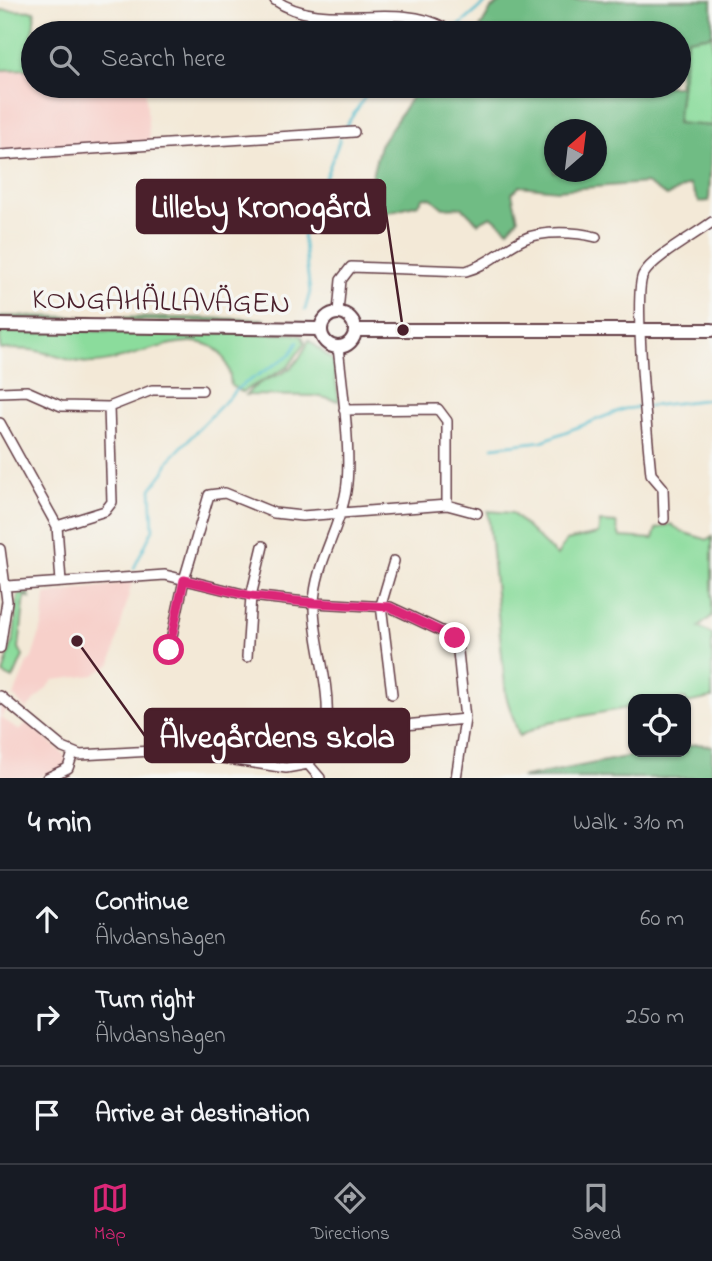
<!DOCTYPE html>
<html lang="en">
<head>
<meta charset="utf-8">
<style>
  body { margin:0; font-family:"Indie Flower",sans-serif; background:#20242c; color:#f1f3f6 }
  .controls { position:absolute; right:21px; bottom:21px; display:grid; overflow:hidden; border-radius:14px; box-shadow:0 2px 5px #0004 }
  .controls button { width:63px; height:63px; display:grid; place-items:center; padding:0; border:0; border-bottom:2px solid #363941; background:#171b24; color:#f1f3f6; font:35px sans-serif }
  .compass { position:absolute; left:544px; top:119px; width:63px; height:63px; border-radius:50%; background:#171b24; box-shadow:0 2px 5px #0004; rotate:28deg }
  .stop { position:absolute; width:21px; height:21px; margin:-16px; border:5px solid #db2777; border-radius:50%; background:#fff }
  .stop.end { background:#db2777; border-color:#fff; box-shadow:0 2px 7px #0008 }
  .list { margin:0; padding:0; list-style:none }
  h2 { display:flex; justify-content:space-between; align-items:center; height:91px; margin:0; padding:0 28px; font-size:30px }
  h2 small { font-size:23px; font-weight:400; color:#9ea1a6 }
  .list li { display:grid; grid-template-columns:46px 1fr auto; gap:21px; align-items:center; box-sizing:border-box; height:98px; padding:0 28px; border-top:2px solid #363941 }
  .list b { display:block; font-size:26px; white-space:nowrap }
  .list p { margin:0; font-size:23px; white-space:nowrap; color:#9ea1a6 }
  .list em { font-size:23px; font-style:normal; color:#9ea1a6 }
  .icon { flex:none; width:38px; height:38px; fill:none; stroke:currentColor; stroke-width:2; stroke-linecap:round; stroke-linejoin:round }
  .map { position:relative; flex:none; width:712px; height:778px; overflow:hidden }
  .search { position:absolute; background:#171b24; box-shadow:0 2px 5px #0004; left:21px; right:21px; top:21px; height:77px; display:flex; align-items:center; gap:18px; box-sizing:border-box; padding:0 24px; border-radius:38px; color:#9ea1a6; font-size:26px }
  .sheet { height:385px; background:#171b24 }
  nav { display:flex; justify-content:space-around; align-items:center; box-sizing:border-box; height:98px; border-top:2px solid #363941; background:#171b24; font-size:19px; color:#9ea1a6 }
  nav a { display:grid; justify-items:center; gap:4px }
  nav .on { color:#db2777 }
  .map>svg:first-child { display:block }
  .built { fill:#f7d0ca }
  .green { fill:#8bdc9c; stroke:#6a7e64; stroke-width:2 }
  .forest { fill:#70bc84; stroke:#5d6e58; stroke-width:2; fill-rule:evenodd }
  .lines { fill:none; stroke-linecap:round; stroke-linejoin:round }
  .stream { stroke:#51bccd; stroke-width:2.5 }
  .street-casing { stroke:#633d45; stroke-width:12 }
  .secondary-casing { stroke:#633d45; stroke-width:16 }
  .street { stroke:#fff; stroke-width:9 }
  .secondary { stroke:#fff; stroke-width:12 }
  .route { stroke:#db2777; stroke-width:9 }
  .labels { text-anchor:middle; stroke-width:7; stroke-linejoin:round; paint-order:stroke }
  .street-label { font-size:30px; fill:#4a1f2b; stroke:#f6f6f2 }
  .leader { fill:none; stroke:#4a1f2b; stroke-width:2.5 }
  .callout-dot { fill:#4a1f2b; stroke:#f6f6f2; stroke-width:2.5 }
  .callout { fill:#4a1f2b; stroke:#4a1f2b; stroke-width:2.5 }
  .callout-label { font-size:32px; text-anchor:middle; font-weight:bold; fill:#fff }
</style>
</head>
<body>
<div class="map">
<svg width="712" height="778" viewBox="0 0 712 778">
  <rect width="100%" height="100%" fill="#f6f6f2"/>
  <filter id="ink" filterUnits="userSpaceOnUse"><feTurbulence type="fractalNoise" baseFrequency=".0143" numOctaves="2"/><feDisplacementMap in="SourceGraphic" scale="14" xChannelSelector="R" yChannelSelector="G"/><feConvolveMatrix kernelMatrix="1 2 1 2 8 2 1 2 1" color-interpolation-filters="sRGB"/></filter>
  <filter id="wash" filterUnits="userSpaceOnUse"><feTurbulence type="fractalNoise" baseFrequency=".00686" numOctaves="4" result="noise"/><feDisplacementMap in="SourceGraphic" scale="28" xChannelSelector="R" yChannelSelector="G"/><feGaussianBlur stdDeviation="1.57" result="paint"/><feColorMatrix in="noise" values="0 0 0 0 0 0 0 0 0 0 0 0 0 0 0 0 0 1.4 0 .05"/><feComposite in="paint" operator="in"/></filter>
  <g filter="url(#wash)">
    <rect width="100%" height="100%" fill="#f3e9d7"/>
    <path class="built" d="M33 69V86H145L150 148 0 160V70Z
      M132 582 111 664 94 675 54 680 26 710 14 696 27 663 32 658 43 623 45 595Z
      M0 701 6 708 1 718 20 730 25 724 30 725 64 754 66 761 63 769 36 778H0Z"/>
    <path class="green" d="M0 10 35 11 29 69 0 70Z
      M712 35V126L677 124 687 39Z
      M0 316 263 319 259 322 0 319Z
      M0 329 294 334 302 336 305 343 288 367 242 392 231 386C226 303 136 363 94 363 74 364 57 355 37 351 25 348 13 350 0 349Z
      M309 340 333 361 339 401 316 396 246 395C270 367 288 388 309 340Z
      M488 511 512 513 557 556 566 541 598 534 600 522 616 523 620 537 653 539 656 529 671 524 682 532 708 540 712 537V616L699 627 712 634V698L686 703V699H633V707L549 722 519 736 506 696Z
      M29 593 30 598 25 595 19 648 23 656 13 679 3 674 14 637 18 595Z"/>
    <path class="forest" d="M505 0H712V35L687 39 677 123 712 126 709 201 699 202 690 184 667 196 646 183 557 190 520 186 512 193 518 219 508 230 491 216 478 223 462 207 443 208 431 198 424 197 418 204 373 216 369 222 360 221 380 145 412 97 413 86H679V33H477L491 9ZM554 130H596V172H554Z
      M697 744 712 746V778H521L650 752H686V746Z"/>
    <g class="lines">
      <path class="stream" d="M451 33 489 0
        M344 129 372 86
        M305 310 310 292 303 236 340 139
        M493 447 542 441 624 409 712 399
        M134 568 153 529 151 489 164 472 169 460 239 387 290 355 298 342"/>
    </g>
  </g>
  <g filter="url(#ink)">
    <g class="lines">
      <defs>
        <path id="street" d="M275 0C323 34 395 0 443 27
          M0 155 354 132
          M338 312 341 280 351 267 466 271C488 265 504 248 524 239 543 230 577 232 596 237
          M0 392 27 391 61 406 109 407 152 390H202
          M344 410 438 409 447 421V505
          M0 423 57 526
          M664 519 663 488 651 474C648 444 633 293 643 275 653 257 695 235 712 222
          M0 549 7 601 0 648
          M61 582 57 526 105 511 112 502 109 407
          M7 586 165 575 251 596 314 603 390 607 450 635 457 642 465 719 456 778
          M169 650 184 580 209 495 225 493 274 513 302 516 447 505 477 513
          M247 657 251 596 263 546
          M392 694 381 605 394 561
          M0 696 63 748 80 755 171 750 286 768 308 764C348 719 313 656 314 604 315 564 340 529 346 491 352 455 342 385 338 347
          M325 733 465 719
          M308 764 320 778
          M47 778 68 768 73 753"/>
        <path id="secondary" d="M321 330a17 17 0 1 1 34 0a17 17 0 1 1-34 0Z
          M0 325 320 329
          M355 330H712"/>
      </defs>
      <use href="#street" class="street-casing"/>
      <use href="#secondary" class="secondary-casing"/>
      <use href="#street" class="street"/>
      <use href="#secondary" class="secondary"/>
    </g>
  </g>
  <g class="lines" filter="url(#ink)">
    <path class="route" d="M169 650 184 580 251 596 314 603 390 607 455 638"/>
  </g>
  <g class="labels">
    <g class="street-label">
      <text transform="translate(161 300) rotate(1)" y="10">KONGAHÄLLAVÄGEN</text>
    </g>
  </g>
  <path class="leader" d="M403 330L385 206M77 641L145 736"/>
  <g class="callout-dot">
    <circle cx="403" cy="330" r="7"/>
    <circle cx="77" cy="641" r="7"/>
  </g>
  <g class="callout">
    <rect x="137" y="180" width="248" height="53" rx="7"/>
    <rect x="145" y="709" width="264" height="53" rx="7"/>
  </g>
  <g class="callout-label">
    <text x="261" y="217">Lilleby Kronogård</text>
    <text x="277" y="747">Älvegårdens skola</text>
  </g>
</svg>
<div class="controls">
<button><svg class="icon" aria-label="locate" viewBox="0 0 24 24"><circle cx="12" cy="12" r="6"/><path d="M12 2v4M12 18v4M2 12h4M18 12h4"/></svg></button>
</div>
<svg class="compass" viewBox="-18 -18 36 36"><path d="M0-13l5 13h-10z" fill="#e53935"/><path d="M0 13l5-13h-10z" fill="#9ea1a6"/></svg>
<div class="stop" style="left:169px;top:650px"></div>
<div class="stop end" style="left:455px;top:638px"></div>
<div class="search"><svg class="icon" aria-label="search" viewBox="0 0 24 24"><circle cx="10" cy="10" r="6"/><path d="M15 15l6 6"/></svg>Search here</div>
</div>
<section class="sheet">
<h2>4 min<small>Walk · 310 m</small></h2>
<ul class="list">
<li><svg class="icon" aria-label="ahead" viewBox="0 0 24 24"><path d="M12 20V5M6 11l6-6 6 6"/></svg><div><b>Continue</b><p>Älvdanshagen</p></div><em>60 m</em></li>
<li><svg class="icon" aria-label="right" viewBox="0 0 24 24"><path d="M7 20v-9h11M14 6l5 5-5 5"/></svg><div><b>Turn right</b><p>Älvdanshagen</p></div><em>250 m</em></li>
<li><svg class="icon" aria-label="arrive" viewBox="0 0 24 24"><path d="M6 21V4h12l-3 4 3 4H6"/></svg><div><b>Arrive at destination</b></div></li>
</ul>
</section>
<nav>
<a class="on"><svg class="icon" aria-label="map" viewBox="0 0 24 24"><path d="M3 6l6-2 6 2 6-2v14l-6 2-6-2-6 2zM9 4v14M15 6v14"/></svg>Map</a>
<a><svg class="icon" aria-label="directions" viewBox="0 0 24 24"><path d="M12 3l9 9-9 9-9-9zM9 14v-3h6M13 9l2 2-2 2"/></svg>Directions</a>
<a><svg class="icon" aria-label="saved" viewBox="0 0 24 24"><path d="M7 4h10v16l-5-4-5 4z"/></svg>Saved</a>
</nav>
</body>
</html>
